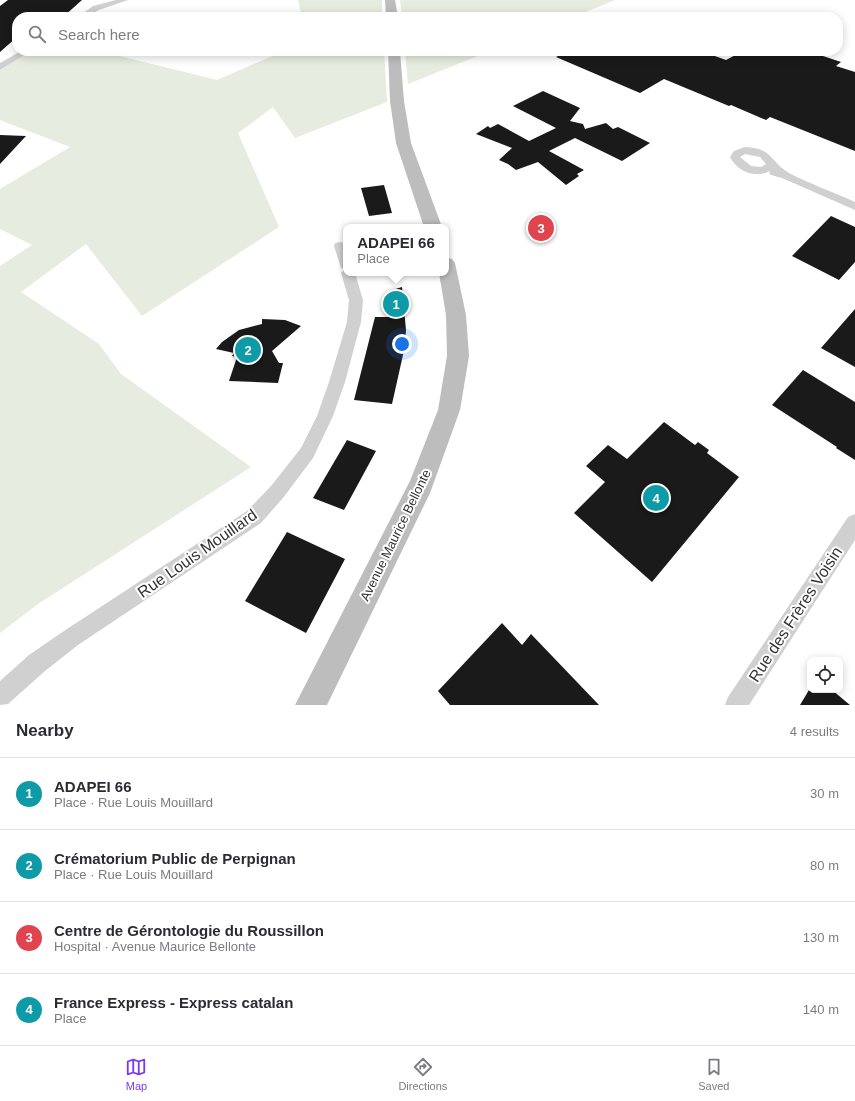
<!DOCTYPE html>
<html lang="en">
<head>
<meta charset="utf-8">
<style>
  body { margin:0; font-family:Arial,sans-serif; background:#f2f2f3; color:#2b2b33 }
  .controls { position:absolute; right:12px; bottom:12px; display:grid; overflow:hidden; border-radius:8px; box-shadow:0 2px 10px #0003 }
  .controls button { width:36px; height:36px; display:grid; place-items:center; padding:0; border:0; border-bottom:1px solid #e1e1e2; background:#fff; color:#2b2b33; font:20px sans-serif }
  .you { position:absolute; left:402px; top:344px; width:14px; height:14px; margin:-10px; border:3px solid #fff; border-radius:50%; background:#1a73e8; box-shadow:0 0 0 6px #1a73e833 }
  .badge { display:grid; place-items:center; width:26px; height:26px; border-radius:50%; background:#7c3aed; color:#fff; font-size:13px; font-weight:700 }
  .pin { position:absolute; translate:-50% -50%; border:2px solid #fff; box-shadow:0 1px 4px #0006 }
  .popup { position:absolute; left:343px; top:224px; width:106px; height:52px; box-sizing:border-box; display:grid; place-content:center; border-radius:8px; background:#fff; filter:drop-shadow(0 1px 3px #0005); font-size:13px; white-space:nowrap; color:#7c7c81 }
  .popup b { font-size:15px; color:#2b2b33 }
  .popup::after { content:''; position:absolute; left:50%; top:100%; margin-left:-8px; border:8px solid transparent; border-top-color:#fff }
  .list { margin:0; padding:0; list-style:none }
  h2 { display:flex; justify-content:space-between; align-items:center; height:52px; margin:0; padding:0 16px; font-size:17px }
  h2 small { font-size:13px; font-weight:400; color:#7c7c81 }
  .list li { display:grid; grid-template-columns:26px 1fr auto; gap:12px; align-items:center; box-sizing:border-box; height:72px; padding:0 16px; border-top:1px solid #e1e1e2 }
  .list b { display:block; font-size:15px; white-space:nowrap }
  .list p { margin:0; font-size:13px; white-space:nowrap; color:#7c7c81 }
  .list em { font-size:13px; font-style:normal; color:#7c7c81 }
  .icon { flex:none; width:22px; height:22px; fill:none; stroke:currentColor; stroke-width:2; stroke-linecap:round; stroke-linejoin:round }
  .map { position:relative; flex:none; width:855px; height:705px; overflow:hidden }
  .search { position:absolute; background:#fff; box-shadow:0 2px 10px #0003; left:12px; right:12px; top:12px; height:44px; display:flex; align-items:center; gap:10px; box-sizing:border-box; padding:0 14px; border-radius:16px; color:#7c7c81; font-size:15px }
  .sheet { height:340px; background:#fff }
  nav { display:flex; justify-content:space-around; align-items:center; box-sizing:border-box; height:56px; border-top:1px solid #e1e1e2; background:#fff; font-size:11px; color:#7c7c81 }
  nav a { display:grid; justify-items:center; gap:2px }
  nav .on { color:#7c3aed }
  .map>svg:first-child { display:block }
  .green { fill:#e6ecdf }
  .building { fill:#1a1a1a }
  .lines { fill:none; stroke-linecap:round; stroke-linejoin:round }
  .minor { fill:#d0d0d0; fill-rule:evenodd }
  .secondary { fill:#bdbdbd; fill-rule:evenodd }
  .labels { text-anchor:middle; stroke-width:4; stroke-linejoin:round; paint-order:stroke }
  .street-label { font-size:13px; fill:#333; stroke:#fff }
  .near-street-label { font-size:16px; fill:#333; stroke:#fff }
</style>
</head>
<body>
<div class="map">
<svg width="855" height="705" viewBox="0 0 855 705">
  <rect width="100%" height="100%" fill="#fff"/>
  <path class="green" d="M298 0H382V17H302Z
    M400 0H615L573 17H402Z
    M31 51H99L217 80 284 51H384L387 102 295 138 273 107 238 133 279 227 142 316 86 244 21 292 99 344 121 374 251 467 38 604 0 633V266L32 245 0 229V189L70 147 0 120V70Z
    M405 51H490L408 84Z"/>
  <path class="building" d="M8 0H82L63 17H17V37L0 52V6Z
    M568 51H701L726 60 743 51H808L841 62 836 66 855 72V151L770 117 766 120 731 105 729 106 664 79 640 93 556 57Z
    M543 91 580 108 570 121 583 124 585 129 606 123 613 129 618 127 650 143 622 161 575 138 549 151 584 170 577 174 579 176 566 185 538 162 516 170 508 164 499 160 512 148 476 134 488 126 490 128 498 124 529 141 556 128 513 106Z
    M0 135 26 136 0 164Z
    M384 185 392 213 369 216 361 188Z
    M831 216 855 227V262L839 280 792 256Z
    M402 287 406 330 405 346 392 404 354 400 375 317H390L389 291Z
    M855 309V367L821 348Z
    M262 319 285 320 301 326 272 351 279 363H283L278 383 229 381 237 357 232 356 234 353 216 349 222 342 239 330 262 324Z
    M803 370 855 402V460L836 448 837 447 772 405Z
    M664 422 695 445 698 442 709 450 707 453 739 477 652 582 574 513 605 482 586 466 608 445 627 459Z
    M347 440 376 451 344 510 313 498Z
    M287 532 345 559 306 633 245 601Z
    M502 623 522 645 531 634 599 705H450L438 691Z
    M809 690H832L850 705H800Z"/>
  <g class="lines">
    <path class="minor" d="M116 0H128L99 10 87 17H78L93 6Z
      M21 51H31L0 70V63Z
      M745 147C773 148 770 162 789 173 810 184 833 192 855 202V210L782 178 771 175 769 173 770 171C755 179 737 171 730 157L734 151ZM745 154 760 157 766 164 761 167 751 166 740 157Z
      M340 242 345 243 346 245V273H355L363 300 361 322 345 382 333 416 313 458 283 498 261 523 78 645 45 671 8 704 0 705V681L29 655 64 631 247 511 271 486 301 448 317 416 329 382 347 322 349 300 341 273 345 269 341 268 334 246 335 243Z
      M855 514V540L749 705H725L728 697 848 517Z"/>
    <path class="secondary" d="M385 0H395L398 17H386Z
      M388 51H400L404 101 411 143 442 227H424L396 143 390 101Z
      M446 257 452 259 455 263 466 315 469 356 460 410 430 493 327 705H295L410 481 438 410 447 356 446 315 439 273H446Z"/>
  </g>
  <g class="labels">
    <g class="street-label">
      <text transform="translate(395 535) rotate(-64)" y="5">Avenue Maurice Bellonte</text>
    </g>
    <g class="near-street-label">
      <text transform="translate(197 553) rotate(-35)" y="6">Rue Louis Mouillard</text>
      <text transform="translate(795 614) rotate(-57)" y="6">Rue des Frères Voisin</text>
    </g>
  </g>
</svg>
<div class="controls">
<button><svg class="icon" aria-label="locate" viewBox="0 0 24 24"><circle cx="12" cy="12" r="6"/><path d="M12 2v4M12 18v4M2 12h4M18 12h4"/></svg></button>
</div>
<div class="you"></div>
<div class="pin badge" style="left:396px;top:304px;background:#0f9aa8">1</div>
<div class="popup"><b>ADAPEI 66</b>Place</div>
<div class="pin badge" style="left:248px;top:350px;background:#0f9aa8">2</div>
<div class="pin badge" style="left:541px;top:228px;background:#e0444e">3</div>
<div class="pin badge" style="left:656px;top:498px;background:#0f9aa8">4</div>
<div class="search"><svg class="icon" aria-label="search" viewBox="0 0 24 24"><circle cx="10" cy="10" r="6"/><path d="M15 15l6 6"/></svg>Search here</div>
</div>
<section class="sheet">
<h2>Nearby<small>4 results</small></h2>
<ul class="list">
<li><span class="badge" style="background:#0f9aa8">1</span><div><b>ADAPEI 66</b><p>Place · Rue Louis Mouillard</p></div><em>30 m</em></li>
<li><span class="badge" style="background:#0f9aa8">2</span><div><b>Crématorium Public de Perpignan</b><p>Place · Rue Louis Mouillard</p></div><em>80 m</em></li>
<li><span class="badge" style="background:#e0444e">3</span><div><b>Centre de Gérontologie du Roussillon</b><p>Hospital · Avenue Maurice Bellonte</p></div><em>130 m</em></li>
<li><span class="badge" style="background:#0f9aa8">4</span><div><b>France Express - Express catalan</b><p>Place</p></div><em>140 m</em></li>
</ul>
</section>
<nav>
<a class="on"><svg class="icon" aria-label="map" viewBox="0 0 24 24"><path d="M3 6l6-2 6 2 6-2v14l-6 2-6-2-6 2zM9 4v14M15 6v14"/></svg>Map</a>
<a><svg class="icon" aria-label="directions" viewBox="0 0 24 24"><path d="M12 3l9 9-9 9-9-9zM9 14v-3h6M13 9l2 2-2 2"/></svg>Directions</a>
<a><svg class="icon" aria-label="saved" viewBox="0 0 24 24"><path d="M7 4h10v16l-5-4-5 4z"/></svg>Saved</a>
</nav>
</body>
</html>
